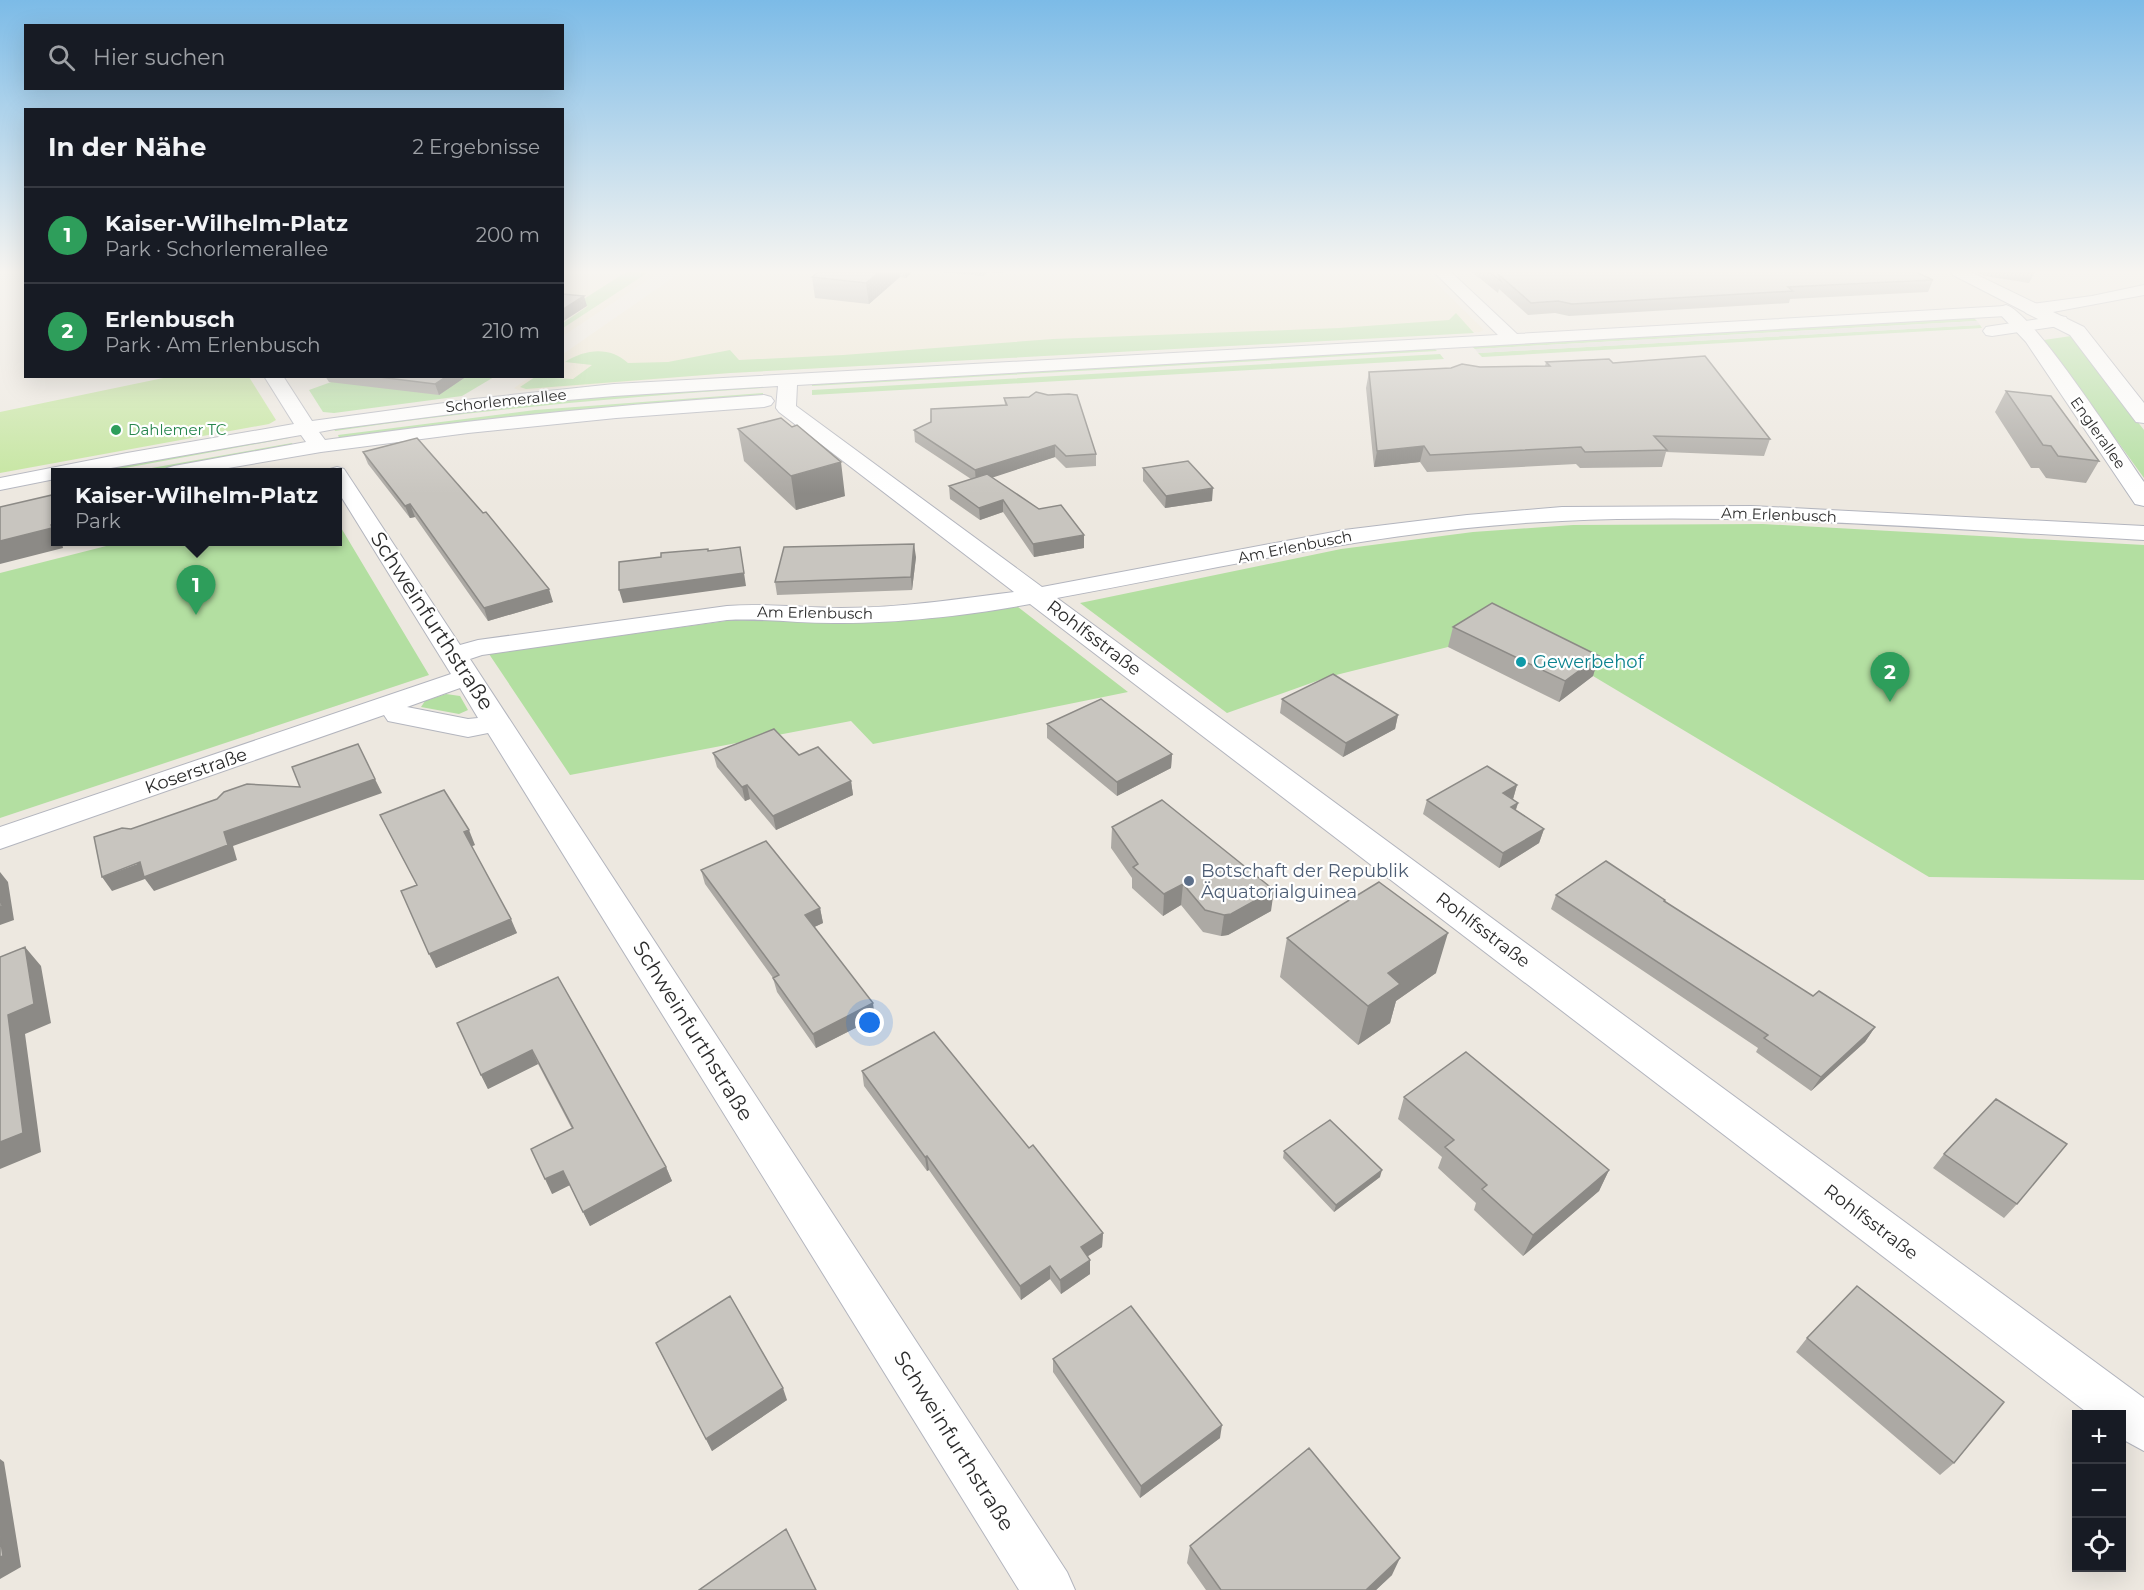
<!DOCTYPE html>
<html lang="de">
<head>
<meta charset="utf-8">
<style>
  body { margin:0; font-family:Montserrat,sans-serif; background:#242831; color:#f1f3f6 }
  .controls { position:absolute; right:18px; bottom:18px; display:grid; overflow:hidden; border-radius:0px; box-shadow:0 6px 24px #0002 }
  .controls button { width:54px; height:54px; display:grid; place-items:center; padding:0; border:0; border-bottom:2px solid #363941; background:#171b24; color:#f1f3f6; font:30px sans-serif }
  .you { position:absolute; left:870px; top:1023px; width:21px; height:21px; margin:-15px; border:4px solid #fff; border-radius:50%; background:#1a73e8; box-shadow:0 0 0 9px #1a73e833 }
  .badge { display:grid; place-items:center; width:39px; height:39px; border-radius:50%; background:#4d63ed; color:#fff; font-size:20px; font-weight:700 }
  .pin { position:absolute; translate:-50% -50px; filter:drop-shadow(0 2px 3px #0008) }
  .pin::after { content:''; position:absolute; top:32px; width:21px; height:18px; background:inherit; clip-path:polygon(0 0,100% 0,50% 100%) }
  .popup { position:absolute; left:51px; top:468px; width:291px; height:78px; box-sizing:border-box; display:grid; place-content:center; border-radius:0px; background:#171b24; filter:drop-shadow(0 2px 4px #0005); font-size:20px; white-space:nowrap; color:#9ea1a6 }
  .popup b { font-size:22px; color:#f1f3f6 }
  .popup::after { content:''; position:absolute; left:50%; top:100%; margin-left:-12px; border:12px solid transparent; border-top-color:#171b24 }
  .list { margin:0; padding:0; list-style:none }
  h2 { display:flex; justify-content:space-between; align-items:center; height:78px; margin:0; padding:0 24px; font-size:26px }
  h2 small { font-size:20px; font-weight:400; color:#9ea1a6 }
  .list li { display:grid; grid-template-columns:39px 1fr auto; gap:18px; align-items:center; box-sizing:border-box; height:96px; padding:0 24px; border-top:2px solid #363941 }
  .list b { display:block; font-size:22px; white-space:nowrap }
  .list p { margin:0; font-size:20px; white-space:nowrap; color:#9ea1a6 }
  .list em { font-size:20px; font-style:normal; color:#9ea1a6 }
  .icon { flex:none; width:33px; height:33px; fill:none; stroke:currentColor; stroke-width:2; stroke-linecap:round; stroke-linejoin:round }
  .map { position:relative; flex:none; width:2144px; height:1590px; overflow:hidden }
  .search { position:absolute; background:#171b24; box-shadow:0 6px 24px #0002; left:24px; top:24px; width:540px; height:66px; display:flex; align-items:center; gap:15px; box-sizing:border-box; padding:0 21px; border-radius:0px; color:#9ea1a6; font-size:22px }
  .panel { position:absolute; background:#171b24; box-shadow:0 6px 24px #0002; left:24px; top:108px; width:540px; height:270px; border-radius:0px }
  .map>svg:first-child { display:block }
  .education { fill:#ede5d1 }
  .green { fill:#b3dfa1 }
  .pitch { fill:#c3e59d }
  .plaza { fill:#dddbd6 }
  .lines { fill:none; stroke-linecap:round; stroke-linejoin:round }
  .street-casing { stroke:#b3b5be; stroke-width:2 }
  .secondary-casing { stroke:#b3b5be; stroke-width:2 }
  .street { fill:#fff; fill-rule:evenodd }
  .secondary { fill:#fff; fill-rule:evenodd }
  .wall { fill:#aca9a4 }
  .shaded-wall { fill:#8c8a86 }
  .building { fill:#c8c5bf; stroke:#8c8a86; stroke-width:1.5 }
  .leisure-dot { fill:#2e9e5b; stroke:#fff; stroke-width:2 }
  .culture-dot { fill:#0f9aa8; stroke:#fff; stroke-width:2 }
  .service-dot { fill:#5c6f8a; stroke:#fff; stroke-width:2 }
  .labels { text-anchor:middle; stroke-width:4.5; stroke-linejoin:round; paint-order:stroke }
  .far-street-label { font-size:15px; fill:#2c2c2c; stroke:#fff }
  .far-leisure-label { font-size:15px; fill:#27864d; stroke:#fff; text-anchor:start }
  .street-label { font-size:18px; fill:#2c2c2c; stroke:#fff }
  .culture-label { font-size:18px; fill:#0d838f; stroke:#fff; text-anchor:start }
  .service-label { font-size:18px; fill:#4e5e75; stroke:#fff; text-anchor:start }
  .near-street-label { font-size:21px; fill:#2c2c2c; stroke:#fff }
</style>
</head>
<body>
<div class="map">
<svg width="2144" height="1590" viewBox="0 0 2144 1590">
  <rect width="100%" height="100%" fill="#ede8e0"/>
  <path class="education" d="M563 272H659L563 336Z
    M681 272H1425L1484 330 1480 332 730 373 520 391 514 388 530 377 562 376 563 354Z"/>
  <path class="green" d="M626 272 647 273 563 328V323L588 306 576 304Z
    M1456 313 1474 333 730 373 526 389 520 387 535 377 573 379 592 365 565 362C585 349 610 346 628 363L668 362 730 350 739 360 843 355 1053 339 1339 328 1449 320Z
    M1974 318 1977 321 1475 349 1471 346Z
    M1980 325 1982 328 1482 357 1478 353Z
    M2071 336 2144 430V478L2044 340Z
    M1433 347 1437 351 812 386V382Z
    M1440 354 1444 359 812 395V390Z
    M345 377H494L462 396 334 413 323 412 309 390Z
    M764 384 763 388C620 397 478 410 335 431L333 427 544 401Z
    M763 393V397L340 440 338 435 535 410Z
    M287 434 289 438 103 472H81Z
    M292 443 294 447 152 472H129Z
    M337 521 429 675 0 818V573L122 542H337Z
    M1763 524 2144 545V880L1929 877 1593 676 1487 623 1448 647 1328 677 1227 713 1080 603 1341 549 1473 532 1573 525Z
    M1018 607 1128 692 873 744 851 721 570 775 489 654 740 619 877 622Z
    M446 694 460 696 468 710 459 714 421 707 425 701Z"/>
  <path class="pitch" d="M168 377H249L276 420 269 424 0 473V412Z"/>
  <path class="plaza" d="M1977 321 1980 325 1478 353 1475 349Z"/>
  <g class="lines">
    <defs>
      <path id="street" d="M1434 272H1451L1517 334 2006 306 2014 311 2006 316 797 385 796 406 1042 587 1344 530 1467 515 1562 507 1751 506 2144 526V540C1951 530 1756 512 1562 521 1392 528 1224 567 1057 598L2144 1398V1451L2122 1439V1414H2089L1030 604C972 615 900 623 842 623 803 624 767 618 727 620L482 655 470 659 1067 1572 1075 1590H1019L488 733 468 737 388 721 384 715 0 849V827L451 674 337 490V472H327L330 469 337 467 344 469 460 645 478 640 727 606C765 603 803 608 841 608 899 608 957 599 1014 592L779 412 776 408 778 386 614 396 544 402 335 429 319 432 325 440C471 419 617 405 764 395L771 397 774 401 771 405 764 407 616 418 468 433 321 452 205 472H163L167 468 174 466 306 442 301 435 88 472H55V479L0 490V478L127 453 294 424 264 376H283L312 421 474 399 614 384 1498 335ZM460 688 478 718 468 719 407 707Z
        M1951 272H1971L2039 305 2041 309 2033 314 2027 313 1953 275Z
        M2060 316 2066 317 2068 321 2066 325 1992 336 1986 335 1983 331 1986 327 1992 326Z"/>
      <path id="secondary" d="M2144 285V295L2053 312 2084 327 2144 403V423L2136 422 2070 335 2026 313 2023 309 2026 305 2032 304 2092 296Z
        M2006 305C2033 312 2123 452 2144 482V506L2135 504 2026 342 1997 311 2000 307Z"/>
    </defs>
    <use href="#street" class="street-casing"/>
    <use href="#secondary" class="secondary-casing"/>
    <use href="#street" class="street"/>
    <use href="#secondary" class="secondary"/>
  </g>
  <path class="wall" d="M819 272H912L906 278 900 277 869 304 815 298 812 277Z
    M939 272H1004L1003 273 987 272 984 276Z
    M1472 272H1916L1933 280 1928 292 1790 299 1789 303 1569 316 1555 313 1528 315 1499 289 1498 293Z
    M1976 272H2035L2029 283 1985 276Z
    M1546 362 1613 363 1770 439 1764 456 1666 452 1662 467 1580 468 1576 464 1427 472 1420 462 1374 467 1366 388 1369 372 1480 367 1545 366Z
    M325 376H467L439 395 329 382Z
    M2006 391 2099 461 2086 483 2046 478 2039 468H2031L1995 412Z
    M1004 398 1096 454V466L1066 468 1055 457 992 477 1084 548 1034 557 1003 512 980 520 950 499 949 486 971 479 915 442 914 430 1005 405Z
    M738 429 845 496 796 510 744 461Z
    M363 452 483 513 553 602 488 621 415 517 410 518 368 464Z
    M1143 468 1212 501 1165 508 1143 481Z
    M916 557 912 590 777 595 775 582Z
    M1453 627 1599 656 1593 676 1559 702 1448 647Z
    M1282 699 1398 715 1395 729 1343 757 1280 713Z
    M1047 724 1172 754 1171 768 1117 796 1047 738Z
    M713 753 799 755 851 781 853 795 776 830 750 799 745 801 717 767Z
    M1517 785 1513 799 1518 803 1516 810 1544 829 1539 843 1499 868 1423 814 1427 800Z
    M380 815 475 845 471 846 517 933 436 968 417 885Z
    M1112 827 1271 911 1228 935 1221 936 1203 932 1181 905 1163 916 1132 888V878L1111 848Z
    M701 870 820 908 823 923 814 927 875 1018 816 1048 777 992 773 978 705 884Z
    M1556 895 1665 902 1813 996 1875 1027 1865 1042 1811 1091 1756 1052 1758 1048 1551 909Z
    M1287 938 1436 973 1396 1001 1390 1023 1358 1045 1280 977Z
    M558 977 666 1167 672 1181 590 1226 570 1185 552 1194 572 1129 538 1064 488 1089 481 1075Z
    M862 1071 1029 1148 1103 1233 1102 1247 1087 1257 1090 1274 1061 1294 1050 1279 1021 1300 929 1170 927 1171 864 1086Z
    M1404 1097 1609 1170 1599 1191 1523 1256 1474 1210 1476 1203 1438 1168 1442 1157 1398 1119Z
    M1284 1151 1380 1177 1334 1212 1283 1158Z
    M1944 1154 2017 1204 2004 1218 1933 1168Z
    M1807 1338 1954 1463 1940 1475 1796 1352Z
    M656 1343 787 1400 712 1451Z
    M1053 1359 1220 1438 1140 1498 1053 1372Z
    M1190 1546 1392 1575 1376 1590H1206L1187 1563Z"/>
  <path class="shaded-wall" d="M879 272H899L900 277 869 304 866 283Z
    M905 272H912L906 278Z
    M584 296 587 306 562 322V310Z
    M447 376H467L439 395 435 384Z
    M1055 445V457L976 483 975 470Z
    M1424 446 1420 462 1374 467 1377 451Z
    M841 462 845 496 796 510 791 476Z
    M1213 488 1212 501 1165 508 1166 496Z
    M1003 500V512L980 520 979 508Z
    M410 504 415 517 410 518 405 506Z
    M55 523V542H69L62 543 63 548 0 564V541Z
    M1084 535V548L1034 557 1033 544Z
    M914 544 916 557 912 590 911 577Z
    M740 547 746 586 623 603 619 590Z
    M549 589 553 602 488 621 484 608Z
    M1599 656 1593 676 1559 702 1565 681Z
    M1398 715 1395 729 1343 757 1346 743Z
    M1172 754 1171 768 1117 796V782Z
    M375 779 382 793 233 846 237 860 154 891 145 879 112 891 102 877 224 832Z
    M851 781 853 795 776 830 773 816Z
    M747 785 750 799 745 801 742 787Z
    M1517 785 1513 799 1503 793Z
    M1518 803 1513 817 1511 807Z
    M1544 829 1539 843 1499 868 1503 853Z
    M469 830 475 845 470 847 464 832Z
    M0 872 8 882 14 920 0 925Z
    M1183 884 1181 905 1163 916 1164 894Z
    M1274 890 1271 911 1228 935 1221 936 1224 915Z
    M820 908 823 923 808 930 805 915Z
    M511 919 517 933 436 968 429 954Z
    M1448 933 1436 973 1396 1001 1390 1023 1358 1045 1368 1006 1388 973Z
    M25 947 41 966 51 1023 25 1034 41 1152 0 1169V1142L8 1015Z
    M873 1003 875 1018 816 1048 813 1034Z
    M1875 1027 1865 1042 1811 1091 1821 1077Z
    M532 1050 538 1064 488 1089 481 1075Z
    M927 1156 929 1170 927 1171 925 1157Z
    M666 1167 672 1181 590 1226 583 1212Z
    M1382 1170 1380 1177 1334 1212 1336 1205Z
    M1609 1170 1599 1191 1523 1256 1533 1235Z
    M563 1171 570 1185 552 1194 545 1179Z
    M1103 1233 1102 1247 1080 1261 1081 1247Z
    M1090 1260V1274L1061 1294 1060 1280Z
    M1050 1266V1279L1021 1300 1020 1286Z
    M783 1388 787 1400 712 1451 706 1439Z
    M1222 1425 1220 1438 1140 1498 1141 1486Z
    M0 1459 4 1462 21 1567 0 1579Z
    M1400 1558 1392 1575 1376 1590H1366Z"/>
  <path class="building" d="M819 272H879L866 283 812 277Z
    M1489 272H1916L1933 280 1788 287 1793 291 1572 304 1558 301 1531 303 1498 274 1501 281Z
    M562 294 584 296 562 310Z
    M1705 356 1770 439 1654 436 1667 450 1585 452 1581 447 1430 455 1424 446 1377 451 1369 372 1451 368 1462 364 1480 367 1550 366 1546 362 1609 359 1613 363Z
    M371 376H447L435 384Z
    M2006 391 2051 396 2099 461 2058 456 2051 446 2043 445Z
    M1036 392 1048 395 1069 394 1077 395 1096 454 1066 456 1055 445 975 470 914 430 931 422V409L1007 405 1004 398 1029 397Z
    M781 418 792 427 797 425 841 462 791 476 738 429Z
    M417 438 483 513 486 512 549 589 484 608 410 504 405 506 363 452Z
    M1188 461 1213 488 1166 496 1143 468Z
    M987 474 1039 509 1061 505 1084 535 1033 544 1003 500 979 508 949 486Z
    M52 495 55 505V523L51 525 52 528 0 541V507Z
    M914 544 911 577 775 582 784 547Z
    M740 547 744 573 619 590V562L661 557V553L708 549V551Z
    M1492 603 1599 656 1565 681 1453 627Z
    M1333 674 1398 715 1346 743 1282 699Z
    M1101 699 1172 754 1117 782 1047 724Z
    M774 729 799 755 818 747 851 781 773 816 747 785 742 787 713 753Z
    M358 744 375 779 224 832 228 845 144 877 140 862 102 877 94 837 122 828 131 829 217 799 224 792 247 784 300 787 292 767Z
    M1487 766 1517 785 1503 793 1518 803 1511 807 1544 829 1503 853 1427 800Z
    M444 790 469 830 464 832 511 919 429 954 401 891 417 885 380 815Z
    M1162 800 1274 890 1231 914 1224 915 1205 910 1183 884 1164 894 1133 867 1138 864 1112 827Z
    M766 841 820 908 805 915 873 1003 813 1034 773 978 779 975 701 870Z
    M1606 861 1665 900 1664 901 1813 996 1819 991 1875 1027 1821 1077 1764 1038 1768 1035 1556 895Z
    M1379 882 1448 933 1388 973 1400 984 1368 1006 1287 938Z
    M0 892 2 906 0 907Z
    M25 947 34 1004 8 1015 23 1133 0 1142V957Z
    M558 977 666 1167 583 1212 563 1171 545 1179 531 1149 573 1128 532 1050 481 1075 457 1023Z
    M934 1032 1029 1148 1033 1145 1103 1233 1081 1247 1090 1260 1060 1280 1050 1266 1020 1286 927 1156 925 1157 862 1071Z
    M1466 1052 1609 1170 1533 1235 1482 1189 1487 1185 1445 1147 1454 1140 1404 1097Z
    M1996 1099 2067 1144 2017 1204 1944 1154Z
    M1330 1120 1382 1170 1336 1205 1284 1151Z
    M1857 1286 2004 1402 1954 1463 1807 1338Z
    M730 1296 783 1388 706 1439 656 1343Z
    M1131 1306 1222 1425 1141 1486 1053 1359Z
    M1309 1448 1400 1558 1366 1590H1221L1190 1546Z
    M786 1529 816 1590H699Z
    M0 1536 3 1556 0 1557Z"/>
  <linearGradient id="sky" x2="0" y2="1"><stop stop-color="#7cbbe7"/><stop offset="0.55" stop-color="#f7f5f1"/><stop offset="1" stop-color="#f7f5f1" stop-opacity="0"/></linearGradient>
  <rect width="2144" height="494" fill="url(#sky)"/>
  <circle class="leisure-dot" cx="116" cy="430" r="6"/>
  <circle class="culture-dot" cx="1521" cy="662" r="6"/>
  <circle class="service-dot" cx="1189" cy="881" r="6"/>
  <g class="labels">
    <g class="far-street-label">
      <text transform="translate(506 401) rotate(-6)" y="5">Schorlemerallee</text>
      <text transform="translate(2098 433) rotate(55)" y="5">Englerallee</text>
      <text transform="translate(1779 515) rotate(2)" y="5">Am Erlenbusch</text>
      <text transform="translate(1295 547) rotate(-11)" y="5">Am Erlenbusch</text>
      <text transform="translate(815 613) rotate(1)" y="5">Am Erlenbusch</text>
    </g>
    <g class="far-leisure-label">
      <text x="128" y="435">Dahlemer TC</text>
    </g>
    <g class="street-label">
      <text transform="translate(1094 638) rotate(37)" y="6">Rohlfsstraße</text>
      <text transform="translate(196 771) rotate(-19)" y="6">Koserstraße</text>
      <text transform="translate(1483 930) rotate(37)" y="6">Rohlfsstraße</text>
      <text transform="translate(1871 1222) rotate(37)" y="6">Rohlfsstraße</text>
    </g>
    <g class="culture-label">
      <text x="1533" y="668">Gewerbehof</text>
    </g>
    <g class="service-label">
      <text x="1201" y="877">Botschaft der Republik<tspan x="1201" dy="21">Äquatorialguinea</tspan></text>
    </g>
    <g class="near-street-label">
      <text transform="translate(432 621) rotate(57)" y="7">Schweinfurthstraße</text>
      <text transform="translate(693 1031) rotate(58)" y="7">Schweinfurthstraße</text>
      <text transform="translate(954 1441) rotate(58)" y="7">Schweinfurthstraße</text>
    </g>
  </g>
</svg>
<div class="controls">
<button>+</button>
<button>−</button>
<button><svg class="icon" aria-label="locate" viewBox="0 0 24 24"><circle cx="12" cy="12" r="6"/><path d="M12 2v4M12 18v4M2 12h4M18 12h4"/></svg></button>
</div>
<div class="you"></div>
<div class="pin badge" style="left:196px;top:615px;background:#2e9e5b">1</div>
<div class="popup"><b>Kaiser-Wilhelm-Platz</b>Park</div>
<div class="pin badge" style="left:1890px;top:702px;background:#2e9e5b">2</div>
<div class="search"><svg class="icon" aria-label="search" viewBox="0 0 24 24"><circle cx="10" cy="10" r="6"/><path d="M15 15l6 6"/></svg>Hier suchen</div>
<section class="panel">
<h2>In der Nähe<small>2 Ergebnisse</small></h2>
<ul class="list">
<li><span class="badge" style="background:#2e9e5b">1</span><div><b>Kaiser-Wilhelm-Platz</b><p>Park · Schorlemerallee</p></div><em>200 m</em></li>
<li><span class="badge" style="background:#2e9e5b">2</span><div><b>Erlenbusch</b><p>Park · Am Erlenbusch</p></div><em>210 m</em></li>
</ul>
</section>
</div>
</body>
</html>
